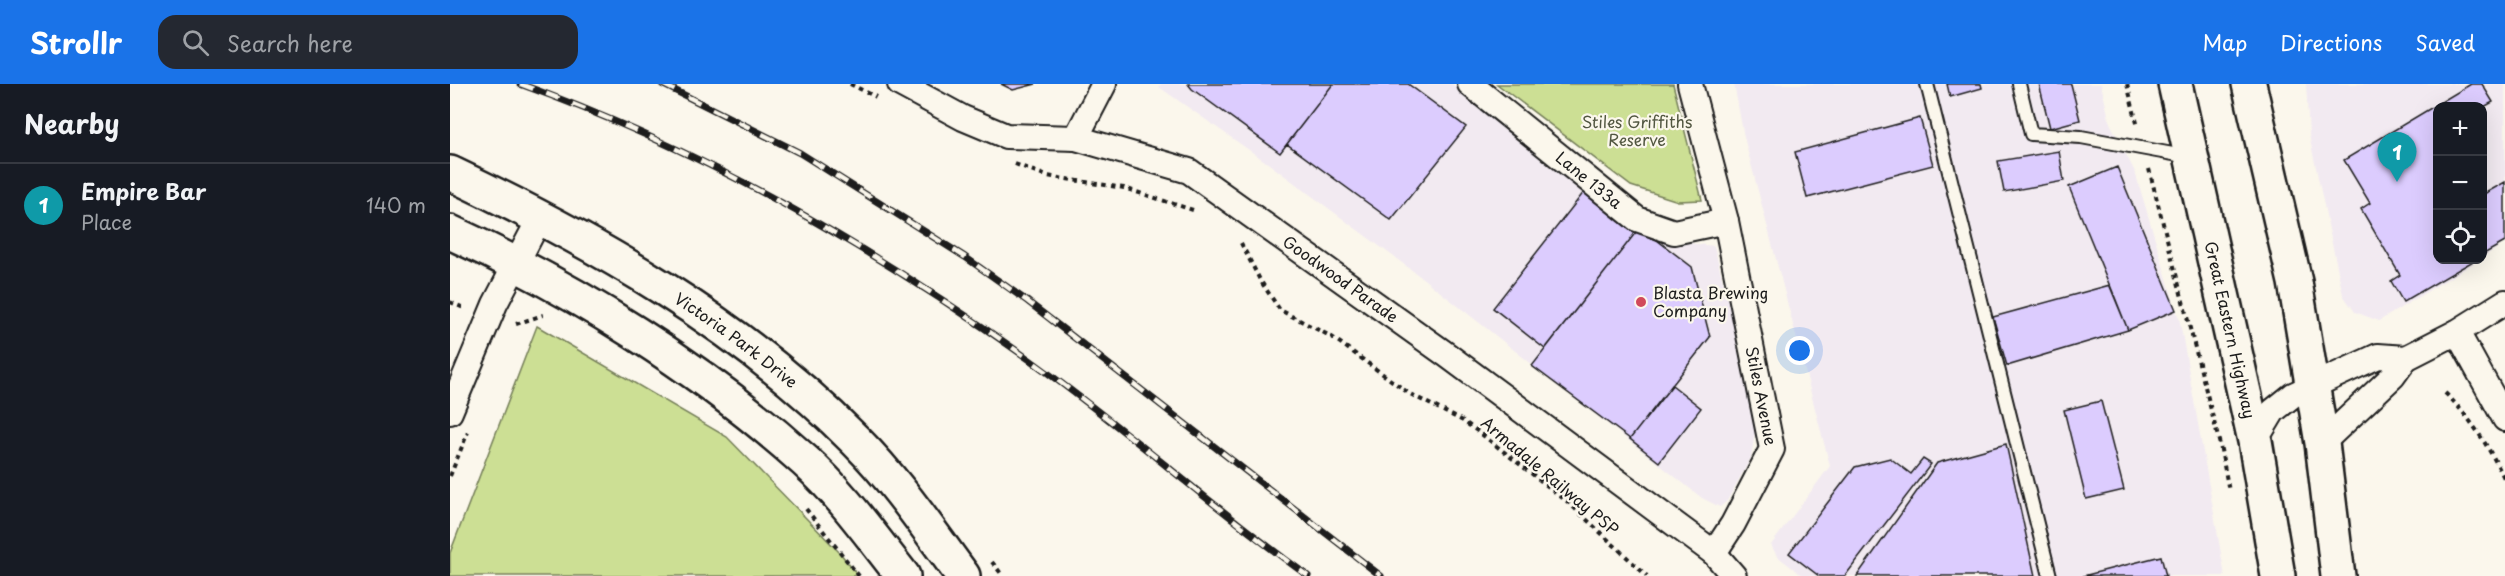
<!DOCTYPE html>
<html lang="en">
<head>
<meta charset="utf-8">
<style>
  body { margin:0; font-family:"Playpen Sans",sans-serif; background:#242831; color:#f1f3f6 }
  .controls { position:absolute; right:18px; top:18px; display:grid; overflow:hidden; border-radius:12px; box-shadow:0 6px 24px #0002 }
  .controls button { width:54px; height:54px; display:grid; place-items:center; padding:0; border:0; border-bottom:2px solid #363941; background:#171b24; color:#f1f3f6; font:30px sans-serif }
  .you { position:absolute; left:1350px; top:267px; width:21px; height:21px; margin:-15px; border:4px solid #fff; border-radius:50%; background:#1a73e8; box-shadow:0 0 0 9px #1a73e833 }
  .badge { display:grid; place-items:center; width:39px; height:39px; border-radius:50%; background:#1a73e8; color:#fff; font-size:20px; font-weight:700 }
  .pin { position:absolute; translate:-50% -50px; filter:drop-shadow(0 2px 3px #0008) }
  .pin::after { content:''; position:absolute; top:32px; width:21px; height:18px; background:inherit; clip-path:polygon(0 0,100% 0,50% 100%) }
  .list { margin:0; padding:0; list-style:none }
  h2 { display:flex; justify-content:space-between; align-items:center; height:78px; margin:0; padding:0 24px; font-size:26px }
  h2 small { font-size:20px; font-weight:400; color:#9ea1a6 }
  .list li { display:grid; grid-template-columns:39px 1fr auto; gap:18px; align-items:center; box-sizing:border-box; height:84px; padding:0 24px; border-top:2px solid #363941 }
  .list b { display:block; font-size:22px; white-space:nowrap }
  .list p { margin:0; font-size:20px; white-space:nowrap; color:#9ea1a6 }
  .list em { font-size:20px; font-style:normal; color:#9ea1a6 }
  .icon { flex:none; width:33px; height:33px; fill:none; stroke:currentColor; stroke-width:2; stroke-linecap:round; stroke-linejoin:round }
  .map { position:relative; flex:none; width:2055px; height:492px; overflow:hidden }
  header { display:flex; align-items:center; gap:36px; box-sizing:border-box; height:84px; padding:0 30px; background:#1a73e8; color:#fff }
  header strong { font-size:28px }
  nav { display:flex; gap:33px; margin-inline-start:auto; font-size:21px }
  .search { width:420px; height:54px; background:#242831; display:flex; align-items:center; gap:15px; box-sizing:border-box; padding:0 21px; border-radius:18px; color:#9ea1a6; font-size:22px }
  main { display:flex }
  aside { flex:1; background:#171b24 }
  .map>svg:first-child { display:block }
  .built { fill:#f2eaf1 }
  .green { fill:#ccdf94; stroke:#747e58; stroke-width:1.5 }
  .building { fill:#dcccfe; stroke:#1c1c1c; stroke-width:1.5 }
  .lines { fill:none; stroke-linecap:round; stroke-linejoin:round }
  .lane-casing { stroke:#1c1c1c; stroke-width:16 }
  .street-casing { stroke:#1c1c1c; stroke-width:28 }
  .secondary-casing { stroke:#1c1c1c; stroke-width:38 }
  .highway-casing { stroke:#1c1c1c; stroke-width:38 }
  .path { stroke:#1c1c1c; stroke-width:4; stroke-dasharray:4.5 4.5; stroke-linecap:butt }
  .lane { stroke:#fbf7ec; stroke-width:12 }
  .street { stroke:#fbf7ec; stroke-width:24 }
  .secondary { stroke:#fbf7ec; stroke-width:33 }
  .highway { stroke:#fbf7ec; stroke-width:33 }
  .rail-casing { stroke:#1c1c1c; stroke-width:7 }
  .rail { stroke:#fbf7ec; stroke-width:4.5; stroke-dasharray:14; stroke-linecap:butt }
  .poi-dot { fill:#d1495b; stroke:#fbf7ec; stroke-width:2 }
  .labels { text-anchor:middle; stroke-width:4.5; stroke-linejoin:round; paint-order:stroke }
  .park-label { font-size:16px; fill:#515640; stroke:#fbf7ec }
  .street-label { font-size:16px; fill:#1c1c1c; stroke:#fbf7ec }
  .poi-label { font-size:16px; fill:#1c1c1c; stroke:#fbf7ec; text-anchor:start }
</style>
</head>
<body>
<header>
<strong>Strollr</strong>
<div class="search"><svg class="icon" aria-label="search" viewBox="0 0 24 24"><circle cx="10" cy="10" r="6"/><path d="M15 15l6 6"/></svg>Search here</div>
<nav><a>Map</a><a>Directions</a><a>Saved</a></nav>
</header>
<main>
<aside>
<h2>Nearby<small></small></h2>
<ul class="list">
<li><span class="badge" style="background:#0f9aa8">1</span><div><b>Empire Bar</b><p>Place</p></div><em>140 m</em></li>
</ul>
</aside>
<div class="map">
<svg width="2055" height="492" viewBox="0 0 2055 492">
  <rect width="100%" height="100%" fill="#fbf7ec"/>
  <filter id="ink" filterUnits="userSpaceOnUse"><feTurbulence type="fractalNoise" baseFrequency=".0167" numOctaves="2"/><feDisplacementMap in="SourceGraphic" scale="12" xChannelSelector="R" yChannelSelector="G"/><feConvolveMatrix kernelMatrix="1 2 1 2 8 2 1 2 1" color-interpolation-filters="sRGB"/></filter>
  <g filter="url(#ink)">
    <path class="built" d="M711 0H1002L1207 155 1264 162 1297 292 1306 341 1301 374 1277 417 1270 423 1252 414 975 196 819 80 709 3Z
      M1284 0H1651L1660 39 1685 88 1730 238 1775 492H1353L1327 472 1321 461 1380 382 1294 53Z
      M1856 0H2055V159L2033 173 2032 22H1988V176H2029L1929 237 1905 228 1893 211 1859 51Z"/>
    <path class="green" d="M1047 0H1223L1252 116 1228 117 1181 102Z
      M87 242 277 353 391 470 408 492H0V469Z"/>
    <path class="building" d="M551 0H586L563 6Z
      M738 0H883L830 69 742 5Z
      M883 0H958L1016 43 941 136 837 60Z
      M1497 0H1531L1532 4 1500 13Z
      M1589 0H1621L1630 36 1600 44Z
      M2021 0H2032L2043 18 2032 24 1988 22V176H2025L1953 218 1941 197 1950 191 1911 125 1920 119 1894 76Z
      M1470 34 1483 81 1357 114 1345 68Z
      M1609 67 1614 97 1554 108 1548 77Z
      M1667 83 1726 226 1678 246 1619 103Z
      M2055 98V158L2032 171V111Z
      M1138 103 1190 143 1095 265 1043 224Z
      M1190 143 1242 183 1260 253 1180 355 1082 282Z
      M1660 201 1678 246 1557 282 1543 233Z
      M1222 301 1251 324 1209 378 1180 355Z
      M1651 317 1674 406 1636 415 1614 326Z
      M1556 360 1585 492H1407L1487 379Z
      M1440 374 1461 390 1473 375 1481 380 1395 492H1369L1339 469 1405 383Z
      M1711 472 1716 492H1633Z"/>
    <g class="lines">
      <defs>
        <path id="lane" d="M1477 0 1600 492
          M1569 0 1581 50 1631 53 1739 73"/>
        <g id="street">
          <path id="s1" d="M450 0 513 34 556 52 626 54 739 87 997 271 1264 469 1284 492"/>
          <path id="s2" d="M1020 0 1187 135 1224 148 1276 137"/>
          <path id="s3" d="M1240 0 1276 137 1322 365 1283 440 1264 469"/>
          <path d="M626 54 654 0"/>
          <path d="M2007 248 2055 335"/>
          <path d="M0 328 45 220 91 132"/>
          <path d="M1805 357 1823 327 1843 311 1928 272 1956 274"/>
          <path d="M1872 359 1943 292 1956 274 2007 248 2055 218"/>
        </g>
        <g id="secondary">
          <path id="s4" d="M0 89C146 158 292 241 406 357 447 398 479 446 513 492"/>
          <path d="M0 148C125 205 253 285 355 377 392 410 422 453 453 492"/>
        </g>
        <g id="highway">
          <path id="s5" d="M1725 0 1805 357 1828 492"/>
          <path d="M1799 0 1845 198 1872 359 1888 492"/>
        </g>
      </defs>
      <use href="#lane" class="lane-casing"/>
      <use href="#street" class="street-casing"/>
      <use href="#secondary" class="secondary-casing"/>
      <use href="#highway" class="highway-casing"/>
      <path class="path" d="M400 0 426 13
        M1677 0 1688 43
        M565 80 597 92 674 104 746 127
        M1699 85 1770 361 1779 407
        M791 159 810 196 830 226 882 253 960 310 1013 337 1030 349 1119 419 1197 492
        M0 218 14 224
        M66 240 93 231
        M1995 309C2021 334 2039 363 2055 396
        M0 392 18 348
        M356 425 409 492
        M542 478 553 492"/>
      <use href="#lane" class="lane"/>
      <use href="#street" class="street"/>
      <use href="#secondary" class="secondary"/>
      <use href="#highway" class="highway"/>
      <defs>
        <path id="rail" d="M70 0C254 66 421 163 580 276 675 344 763 424 858 492
          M212 0 350 69 515 173 577 217 931 492"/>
      </defs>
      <use href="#rail" class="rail-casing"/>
      <use href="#rail" class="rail"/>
    </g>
  </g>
  <circle class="poi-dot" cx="1191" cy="218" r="6"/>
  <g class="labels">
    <g class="park-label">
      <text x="1187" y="44">Stiles Griffiths<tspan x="1187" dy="18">Reserve</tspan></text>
    </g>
    <g class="street-label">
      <text dy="6" stroke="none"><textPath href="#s2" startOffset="153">Lane 133a</textPath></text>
      <text dy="6" stroke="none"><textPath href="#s1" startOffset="492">Goodwood Parade</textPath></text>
      <text dy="6" stroke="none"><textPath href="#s5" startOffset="252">Great Eastern Highway</textPath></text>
      <text dy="6" stroke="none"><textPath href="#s4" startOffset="332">Victoria Park Drive</textPath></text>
      <text dy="6" stroke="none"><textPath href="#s3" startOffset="320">Stiles Avenue</textPath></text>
      <text transform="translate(1100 392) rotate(40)" y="6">Armadale Railway PSP</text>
    </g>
    <g class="poi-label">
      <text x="1203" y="215">Blasta Brewing<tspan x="1203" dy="18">Company</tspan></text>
    </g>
  </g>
</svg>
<div class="controls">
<button>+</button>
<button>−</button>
<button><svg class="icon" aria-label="locate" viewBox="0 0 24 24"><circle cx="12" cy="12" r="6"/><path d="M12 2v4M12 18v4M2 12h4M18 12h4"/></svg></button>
</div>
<div class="you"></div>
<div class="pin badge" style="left:1947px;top:98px;background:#0f9aa8">1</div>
</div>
</main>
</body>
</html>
